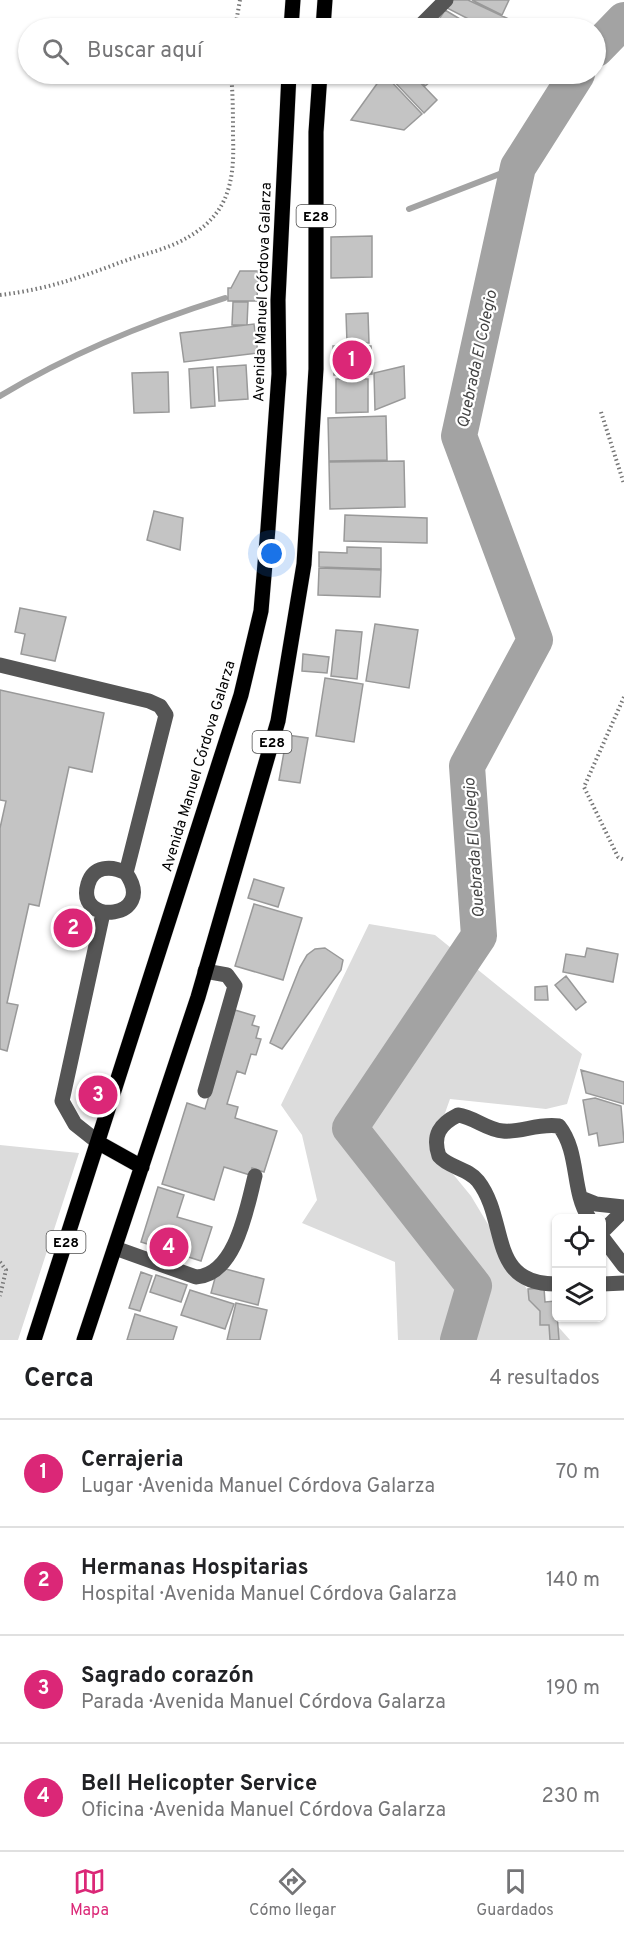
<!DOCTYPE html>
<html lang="es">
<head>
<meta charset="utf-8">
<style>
  body { margin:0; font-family:Overpass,sans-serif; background:#f2f2f2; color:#202124 }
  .controls { position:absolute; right:18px; bottom:18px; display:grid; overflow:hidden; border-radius:9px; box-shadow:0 2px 4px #0004 }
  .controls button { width:54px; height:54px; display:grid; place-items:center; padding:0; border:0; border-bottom:2px solid #e0e0e0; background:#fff; color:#202124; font:30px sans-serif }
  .you { position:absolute; left:272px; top:554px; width:21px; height:21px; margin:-15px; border:4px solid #fff; border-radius:50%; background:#1a73e8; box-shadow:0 0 0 9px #1a73e833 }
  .badge { display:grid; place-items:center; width:39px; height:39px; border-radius:50%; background:#db2777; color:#fff; font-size:20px; font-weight:700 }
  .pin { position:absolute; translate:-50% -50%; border:3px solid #fff; box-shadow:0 2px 6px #0006 }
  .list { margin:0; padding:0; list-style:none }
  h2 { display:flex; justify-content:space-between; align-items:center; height:78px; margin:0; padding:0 24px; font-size:26px }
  h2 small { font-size:20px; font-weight:400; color:#757577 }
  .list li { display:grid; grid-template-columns:39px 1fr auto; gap:18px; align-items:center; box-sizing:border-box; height:108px; padding:0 24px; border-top:2px solid #e0e0e0 }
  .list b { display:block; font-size:22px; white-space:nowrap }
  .list p { margin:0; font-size:20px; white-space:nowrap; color:#757577 }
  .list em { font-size:20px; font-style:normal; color:#757577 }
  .icon { flex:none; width:33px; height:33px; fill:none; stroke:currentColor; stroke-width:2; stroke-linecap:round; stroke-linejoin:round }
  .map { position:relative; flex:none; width:624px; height:1340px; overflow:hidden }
  .search { position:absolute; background:#fff; box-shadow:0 2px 4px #0004; left:18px; right:18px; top:18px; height:66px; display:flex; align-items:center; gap:15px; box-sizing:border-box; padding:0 21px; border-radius:33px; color:#757577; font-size:22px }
  .sheet { height:510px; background:#fff }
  nav { display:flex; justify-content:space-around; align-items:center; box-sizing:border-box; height:84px; border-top:2px solid #e0e0e0; background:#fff; font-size:16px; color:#757577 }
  nav a { display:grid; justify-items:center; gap:3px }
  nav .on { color:#db2777 }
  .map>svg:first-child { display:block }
  .green { fill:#dcdcdc }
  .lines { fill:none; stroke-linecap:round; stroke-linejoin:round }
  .stream { stroke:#a3a3a3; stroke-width:6 }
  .river { stroke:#a3a3a3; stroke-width:36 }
  .building { fill:#c4c4c4; stroke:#999; stroke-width:1.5 }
  .major-casing { stroke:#dbdbdb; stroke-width:16 }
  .path { stroke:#777; stroke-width:4; stroke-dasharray:1.5 3; stroke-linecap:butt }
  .minor { stroke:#555; stroke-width:15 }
  .major { stroke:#000; stroke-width:15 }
  .labels { text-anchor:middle; stroke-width:4.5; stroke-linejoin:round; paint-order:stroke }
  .shield { fill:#fff; stroke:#4c4c4c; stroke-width:1.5 }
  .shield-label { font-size:14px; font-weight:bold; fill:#000 }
  .street-label { font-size:15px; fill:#000; stroke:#fff }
  .water-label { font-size:16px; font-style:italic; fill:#444; stroke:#fff }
</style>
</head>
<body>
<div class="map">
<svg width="624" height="1340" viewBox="0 0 624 1340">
  <rect width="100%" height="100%" fill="#fff"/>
  <path class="green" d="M369 924 435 935 582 1054 567 1104 546 1109 450 1099 440 1127 448 1168 471 1196 531 1296 570 1340H398L395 1262 302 1223 317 1200 302 1135 281 1105Z
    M0 1145 79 1153 18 1340H0Z"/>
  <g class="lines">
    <path class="stream" d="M409 209 518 167
      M0 396C71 353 145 323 225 298"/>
    <path class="river" d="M596 49 624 20
      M458 1340 474 1286 350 1128 479 936 467 766 535 640 459 436 518 167 577 74"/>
  </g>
  <path class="building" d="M452 0H468L513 21 510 28H486L447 8Z
    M472 0H509L502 15Z
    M445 10 475 28H451L438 21Z
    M384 74 422 114 404 130 351 120Z
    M387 74H412L437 100 424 113Z
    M414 74H447L437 83 434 79 425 86Z
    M372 236V277L331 278V237Z
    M240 271H258L257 301H228V288H231Z
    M233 302H248L247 325H232Z
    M368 313 369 343H347L346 314Z
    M254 324 258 353 184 362 180 333Z
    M333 346H371L372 374 334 375Z
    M246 365 248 399 219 401 217 367Z
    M404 366 405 398 375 410 374 373Z
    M213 367 215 406 191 408 189 369Z
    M168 372 169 412 134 413 132 373Z
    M336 379H368V412L336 413Z
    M386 416 387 460 329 461 328 418Z
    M404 461 405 507 330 509 329 462Z
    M154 511 183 518 180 550 147 540Z
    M345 515 427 518V543L344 541Z
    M347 547 381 548V569L319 567V552L347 553Z
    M319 568 381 570 380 597 318 595Z
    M20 608 66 617 55 661 21 654 25 634 15 632Z
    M375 624 418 630 409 688 366 681Z
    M336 630 362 632 357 679 331 676Z
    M303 654 329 657 327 673 302 671Z
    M325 678 363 684 354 742 316 736Z
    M0 690 104 713 92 772 69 767 39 906 29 904 7 1003 18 1005 7 1051 0 1049V828L6 801 0 800Z
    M287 735 308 738 300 783 279 780Z
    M254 879 284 888 278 907 248 898Z
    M254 904 302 918 283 980 235 966Z
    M325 948 343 960 341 970 282 1049 270 1043 300 967 307 955 315 949Z
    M587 948 618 954 613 982 563 972 566 954 585 957Z
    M566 976 586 1002 576 1010 555 985Z
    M547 986 548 1000H535V987Z
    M235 1010 255 1016 252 1025 259 1027 256 1038 261 1039 256 1055 251 1054 245 1074 237 1071 227 1104 238 1107 235 1118 277 1131 264 1172 252 1168 250 1175 224 1167 214 1200 162 1184 187 1103 205 1109Z
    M581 1070 624 1082V1104L586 1093Z
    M595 1098 621 1106 624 1142 599 1146 597 1133 589 1135 583 1100Z
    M158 1187 184 1195 177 1217 212 1227 201 1261 141 1242Z
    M218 1267 264 1279 258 1305 211 1293Z
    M141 1272 152 1276 140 1311 129 1308Z
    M156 1275 187 1285 181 1302 150 1292Z
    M544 1288 545 1302 556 1301 559 1340H550L549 1325H540V1311L529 1300 528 1289Z
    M190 1290 234 1304 225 1329 181 1315Z
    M236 1303 267 1310 260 1340H227Z
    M135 1314 177 1327 173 1340H127Z"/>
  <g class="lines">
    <defs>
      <path id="major" d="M291 28 293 0
        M323 28 325 0
        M99 1143 142 1167
        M34 1340 241 695 261 611 268 528 279 374 278 300 289 74
        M84 1340 198 997 278 721 304 564 316 369V132L320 74"/>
    </defs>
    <use href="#major" class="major-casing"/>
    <path class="path" d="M235 28 240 0
      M0 295C49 289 81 277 127 260 144 254 163 250 179 242 226 219 235 187 233 137 233 116 233 95 231 74
      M601 412 624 484
      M624 697 584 787 618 857 624 860
      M0 1262 6 1270 0 1296"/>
    <path class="minor" d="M418 28 446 0
      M0 665 149 701 160 706 166 715 126 873C158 919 75 927 88 884 93 866 111 865 126 873
      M205 1091 235 986 227 975 205 971
      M99 1143 75 1124 62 1101 103 913
      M581 1198 596 1204 624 1207
      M602 1232 624 1210
      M602 1237 624 1266
      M115 1248 196 1277C236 1275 247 1207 255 1176
      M556 1284C487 1284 509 1221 478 1181 468 1168 449 1168 439 1156 432 1135 440 1124 458 1115 474 1117 487 1130 503 1131 521 1133 537 1123 559 1126 580 1153 571 1190 589 1218
      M602 1284 624 1283"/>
    <use href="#major" class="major"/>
  </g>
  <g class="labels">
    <g class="shield">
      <rect x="296.5" y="205" width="39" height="22" rx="4.5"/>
      <rect x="252.5" y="731" width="39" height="22" rx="4.5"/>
      <rect x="46.5" y="1231" width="39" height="22" rx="4.5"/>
    </g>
    <g class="shield-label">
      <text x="316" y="221">E28</text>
      <text x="272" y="747">E28</text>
      <text x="66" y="1247">E28</text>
    </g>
    <g class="street-label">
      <text transform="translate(262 292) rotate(-88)" y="5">Avenida Manuel Córdova Galarza</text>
      <text transform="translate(198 766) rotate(-73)" y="5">Avenida Manuel Córdova Galarza</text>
    </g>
    <g class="water-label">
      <text transform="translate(476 359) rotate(-78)" y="6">Quebrada El Colegio</text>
      <text transform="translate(473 848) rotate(-94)" y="6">Quebrada El Colegio</text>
    </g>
  </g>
</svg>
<div class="controls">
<button><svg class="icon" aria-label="locate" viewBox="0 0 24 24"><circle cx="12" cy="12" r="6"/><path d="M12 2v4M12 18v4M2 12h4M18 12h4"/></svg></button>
<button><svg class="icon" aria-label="layers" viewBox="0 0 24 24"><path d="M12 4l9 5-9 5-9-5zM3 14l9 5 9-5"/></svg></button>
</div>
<div class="you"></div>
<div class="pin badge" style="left:352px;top:360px">1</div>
<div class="pin badge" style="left:73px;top:928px">2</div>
<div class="pin badge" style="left:98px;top:1095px">3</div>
<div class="pin badge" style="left:169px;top:1247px">4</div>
<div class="search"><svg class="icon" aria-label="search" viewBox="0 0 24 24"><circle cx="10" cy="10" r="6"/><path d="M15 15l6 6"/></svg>Buscar aquí</div>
</div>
<section class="sheet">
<h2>Cerca<small>4 resultados</small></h2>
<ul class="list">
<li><span class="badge">1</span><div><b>Cerrajeria</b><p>Lugar · Avenida Manuel Córdova Galarza</p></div><em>70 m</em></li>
<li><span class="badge">2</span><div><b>Hermanas Hospitarias</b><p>Hospital · Avenida Manuel Córdova Galarza</p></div><em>140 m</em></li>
<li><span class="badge">3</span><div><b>Sagrado corazón</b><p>Parada · Avenida Manuel Córdova Galarza</p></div><em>190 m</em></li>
<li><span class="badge">4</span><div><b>Bell Helicopter Service</b><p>Oficina · Avenida Manuel Córdova Galarza</p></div><em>230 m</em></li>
</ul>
</section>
<nav>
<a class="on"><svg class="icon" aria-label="map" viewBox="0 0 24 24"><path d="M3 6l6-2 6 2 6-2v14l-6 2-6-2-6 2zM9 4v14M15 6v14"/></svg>Mapa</a>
<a><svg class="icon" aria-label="directions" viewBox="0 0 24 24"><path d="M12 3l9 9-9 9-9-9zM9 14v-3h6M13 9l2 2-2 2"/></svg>Cómo llegar</a>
<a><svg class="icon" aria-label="saved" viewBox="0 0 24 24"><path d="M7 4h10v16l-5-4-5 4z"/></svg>Guardados</a>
</nav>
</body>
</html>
